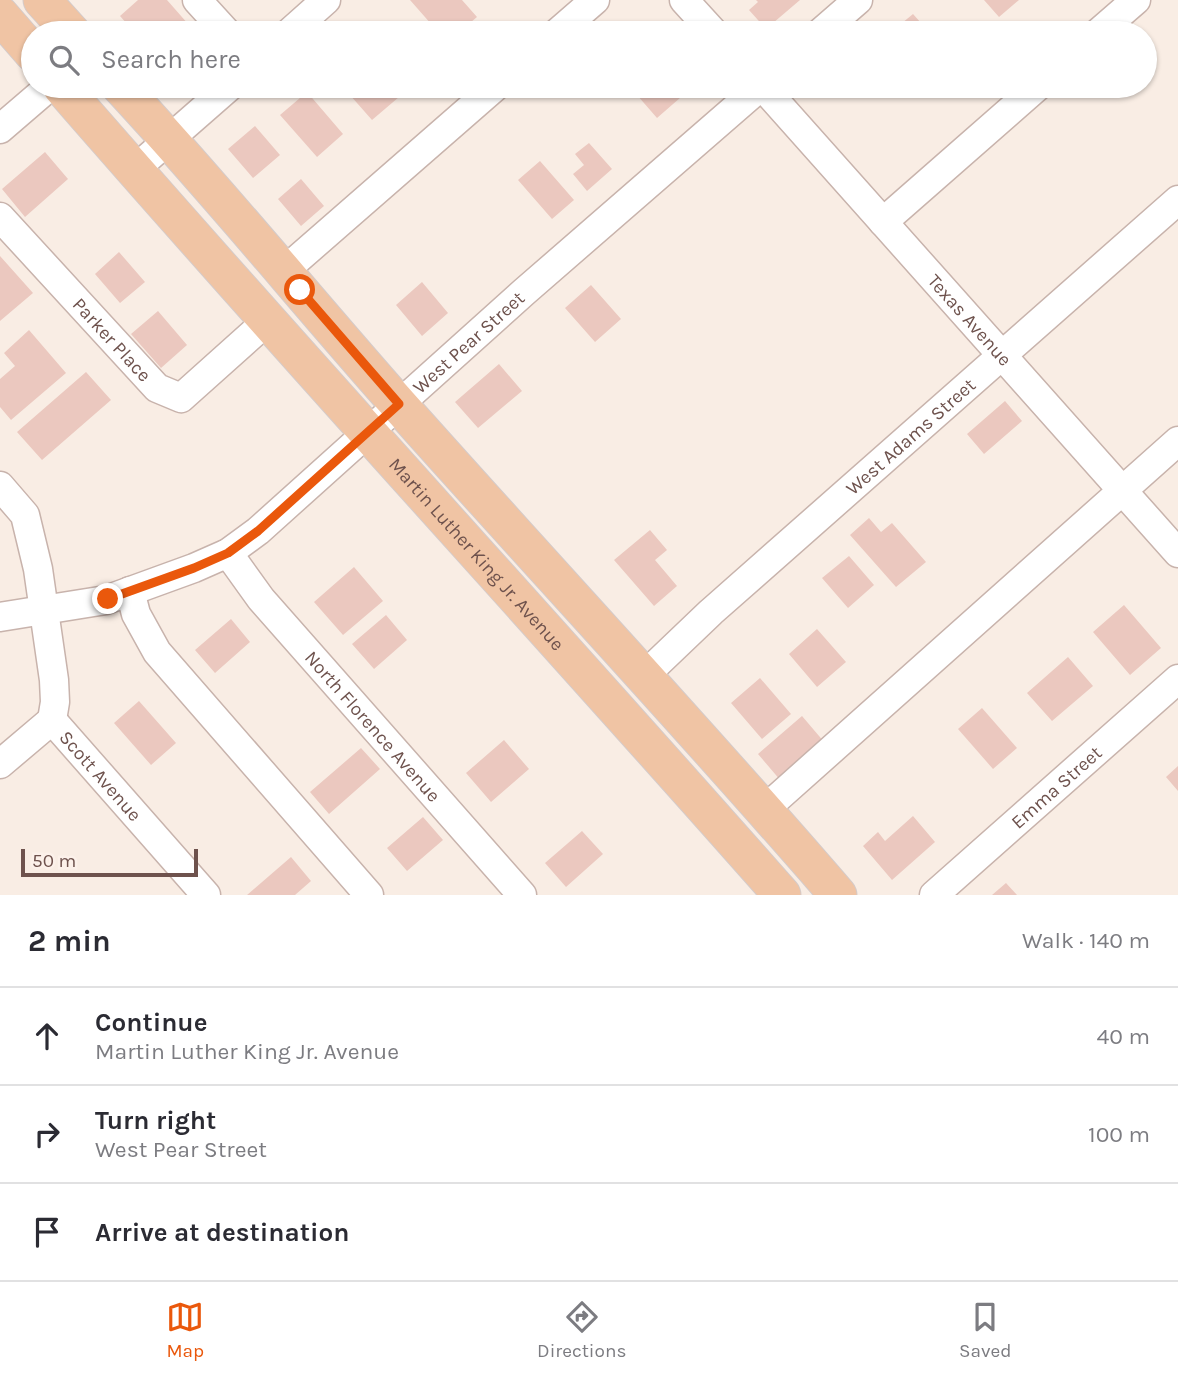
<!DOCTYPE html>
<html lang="en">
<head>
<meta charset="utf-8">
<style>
  body { margin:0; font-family:Karla,sans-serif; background:#f7f7f7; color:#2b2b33 }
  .scale { position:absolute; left:21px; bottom:18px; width:177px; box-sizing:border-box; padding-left:7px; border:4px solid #6e524d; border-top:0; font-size:19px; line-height:24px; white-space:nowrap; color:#6e524d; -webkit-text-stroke:5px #fcf1ea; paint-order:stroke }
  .stop { position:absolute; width:21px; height:21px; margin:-16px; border:5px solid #ea580c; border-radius:50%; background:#fff }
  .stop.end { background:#ea580c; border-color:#fff; box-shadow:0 2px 7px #0008 }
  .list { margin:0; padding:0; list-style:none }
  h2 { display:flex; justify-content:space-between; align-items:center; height:91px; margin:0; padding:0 28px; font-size:30px }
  h2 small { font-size:23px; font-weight:400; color:#7c7c81 }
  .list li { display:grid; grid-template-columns:46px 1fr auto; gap:21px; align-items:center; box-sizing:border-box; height:98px; padding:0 28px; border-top:2px solid #e1e1e2 }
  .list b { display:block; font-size:26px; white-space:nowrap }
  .list p { margin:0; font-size:23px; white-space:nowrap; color:#7c7c81 }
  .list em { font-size:23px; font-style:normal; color:#7c7c81 }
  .icon { flex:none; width:38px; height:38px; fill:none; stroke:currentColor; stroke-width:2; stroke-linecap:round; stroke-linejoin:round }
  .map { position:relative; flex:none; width:1178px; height:895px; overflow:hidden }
  .search { position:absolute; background:#fff; box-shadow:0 2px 5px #0004; left:21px; right:21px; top:21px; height:77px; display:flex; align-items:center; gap:18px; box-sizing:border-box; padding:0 24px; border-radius:38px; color:#7c7c81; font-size:26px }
  .sheet { height:385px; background:#fff }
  nav { display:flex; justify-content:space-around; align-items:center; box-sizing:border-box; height:98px; border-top:2px solid #e1e1e2; background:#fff; font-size:19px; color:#7c7c81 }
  nav a { display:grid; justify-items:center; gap:4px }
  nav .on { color:#ea580c }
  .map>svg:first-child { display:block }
  .building { fill:#ebc8bf }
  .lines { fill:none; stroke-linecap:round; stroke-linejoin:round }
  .minor-casing { stroke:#c8b3ac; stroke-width:31 }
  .major-casing { stroke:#d4cbca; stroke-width:39 }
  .minor { stroke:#fff; stroke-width:28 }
  .major { stroke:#f0c4a4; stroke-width:37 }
  .route { stroke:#ea580c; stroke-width:9 }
  .labels { text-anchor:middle; stroke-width:5; stroke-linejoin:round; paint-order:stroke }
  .street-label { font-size:19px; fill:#6e524d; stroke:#fcf1ea }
</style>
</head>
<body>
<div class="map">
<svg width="1178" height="895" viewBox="0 0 1178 895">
  <rect width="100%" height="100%" fill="#f9ede4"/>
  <path class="building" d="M138 0H167L196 33H135L120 16Z
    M410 0H462L477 17 458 33H439Z
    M756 0H800L766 29 749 10 758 2Z
    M984 0H1019L999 17Z
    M913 14 930 33H890Z
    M397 21 408 33H382Z
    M342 86H389L399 97 372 120Z
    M647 86H683L688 91 657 118 637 95Z
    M307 92 343 134 317 157 280 115Z
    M255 126 280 155 253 178 228 149Z
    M589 143 612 169 587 191 573 174 584 165 575 154Z
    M45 152 68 179 25 217 2 189Z
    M540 161 574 200 552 219 518 180Z
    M301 179 324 206 301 226 278 199Z
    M119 252 145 282 120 303 95 274Z
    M0 256 33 293 0 321Z
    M422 282 448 313 422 336 396 305Z
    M591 285 621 319 595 342 565 308Z
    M158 311 187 345 161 368 131 334Z
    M29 330 66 373 11 420 0 407V379L15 366 4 353Z
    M499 364 522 391 478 428 455 402Z
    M86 372 111 400 42 460 17 432Z
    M1005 401 1022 421 984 454 967 434Z
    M869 518 881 532 892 523 926 562 896 587 850 535Z
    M650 530 667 550 655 560 677 586 654 606 614 560Z
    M849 556 874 585 848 608 822 578Z
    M354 567 383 601 343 635 314 602Z
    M1124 605 1161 648 1130 675 1093 632Z
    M386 615 407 640 374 669 352 644Z
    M231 619 250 642 215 673 195 650Z
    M817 629 846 662 817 687 789 654Z
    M1068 657 1093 686 1052 721 1027 693Z
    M760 678 791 714 762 739 731 703Z
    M139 701 176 743 151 765 114 723Z
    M982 708 1017 748 993 769 958 729Z
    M802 716 825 743 781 781 758 754Z
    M504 740 529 769 491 802 466 773Z
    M361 748 380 769 329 814 310 792Z
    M1178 766V791L1166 777Z
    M913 816 935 842 892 880 863 846 878 832 885 841Z
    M423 817 443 840 407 871 387 848Z
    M582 831 603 854 566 887 545 863Z
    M291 857 311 881 295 895H247Z
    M1006 883 1017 895H992Z"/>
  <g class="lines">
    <defs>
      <g id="minor">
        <path d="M197 0 227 33"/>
        <path d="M684 0 714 33"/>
        <path d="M289 33 326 0"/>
        <path d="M557 33 595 0"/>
        <path d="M820 33 858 0"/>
        <path d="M1098 33 1136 0"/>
        <path id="s1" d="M762 86 1178 553"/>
        <path d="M0 129 50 86"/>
        <path d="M134 170 230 86"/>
        <path id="s2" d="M0 217 157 388 181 398 267 321"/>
        <path d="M883 222 1038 86"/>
        <path d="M284 271 496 86"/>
        <path d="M0 486 25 515 38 569 54 680 55 702 52 720"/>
        <path id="s3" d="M228 553 261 599 522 895"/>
        <path d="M130 591 136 614 157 652 369 895"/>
        <path id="s4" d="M0 617 106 600 194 568 228 553 258 531 524 292 761 86"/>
        <path id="s5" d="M645 675 711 612 1178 200"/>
        <path id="s6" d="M52 720 206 895"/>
        <path d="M0 764 52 720"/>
        <path d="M765 809 1178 441"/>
        <path id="s7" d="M934 895 1178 679"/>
      </g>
      <g id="major">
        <path d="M42 0 72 33"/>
        <path d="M0 15 33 53"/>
        <path id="s8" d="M61 86C298 359 543 624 782 895"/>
        <path d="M120 86C216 189 305 299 399 405 545 569 695 729 838 895"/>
      </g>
    </defs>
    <use href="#minor" class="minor-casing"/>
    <use href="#major" class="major-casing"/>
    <use href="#minor" class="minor"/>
    <use href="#major" class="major"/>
  </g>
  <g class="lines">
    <path class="route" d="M108 599 194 568 228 553 258 531 399 404 300 290"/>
  </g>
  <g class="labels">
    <g class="street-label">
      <text dy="7" stroke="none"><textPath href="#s1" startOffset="313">Texas Avenue</textPath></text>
      <text dy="7" stroke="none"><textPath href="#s2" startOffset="166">Parker Place</textPath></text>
      <text dy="7" stroke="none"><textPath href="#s4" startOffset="558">West Pear Street</textPath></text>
      <text dy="7" stroke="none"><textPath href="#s5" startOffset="357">West Adams Street</textPath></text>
      <text dy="7" stroke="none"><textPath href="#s8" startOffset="626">Martin Luther King Jr. Avenue</textPath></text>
      <text dy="7" stroke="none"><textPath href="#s3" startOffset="226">North Florence Avenue</textPath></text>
      <text dy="7" stroke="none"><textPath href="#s6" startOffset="74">Scott Avenue</textPath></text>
      <text dy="7" stroke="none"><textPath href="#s7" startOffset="163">Emma Street</textPath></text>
    </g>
  </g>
</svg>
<div class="scale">50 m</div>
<div class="stop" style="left:300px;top:290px"></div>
<div class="stop end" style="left:108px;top:599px"></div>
<div class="search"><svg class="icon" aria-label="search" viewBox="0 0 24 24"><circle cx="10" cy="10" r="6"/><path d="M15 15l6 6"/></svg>Search here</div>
</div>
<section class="sheet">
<h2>2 min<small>Walk · 140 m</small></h2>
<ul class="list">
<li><svg class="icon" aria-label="ahead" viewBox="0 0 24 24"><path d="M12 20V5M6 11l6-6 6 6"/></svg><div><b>Continue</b><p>Martin Luther King Jr. Avenue</p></div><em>40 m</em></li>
<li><svg class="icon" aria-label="right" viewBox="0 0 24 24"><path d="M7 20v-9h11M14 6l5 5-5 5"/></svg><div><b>Turn right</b><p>West Pear Street</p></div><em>100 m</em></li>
<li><svg class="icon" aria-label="arrive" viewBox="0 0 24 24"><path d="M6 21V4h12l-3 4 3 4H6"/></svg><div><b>Arrive at destination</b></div></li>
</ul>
</section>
<nav>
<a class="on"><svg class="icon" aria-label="map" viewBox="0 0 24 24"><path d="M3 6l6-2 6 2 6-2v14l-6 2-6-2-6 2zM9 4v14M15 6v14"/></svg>Map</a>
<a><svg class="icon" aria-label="directions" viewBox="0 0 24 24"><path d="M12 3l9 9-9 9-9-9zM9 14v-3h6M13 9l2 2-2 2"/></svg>Directions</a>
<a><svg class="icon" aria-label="saved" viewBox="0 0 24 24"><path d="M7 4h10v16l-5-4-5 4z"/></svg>Saved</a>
</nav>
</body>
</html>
